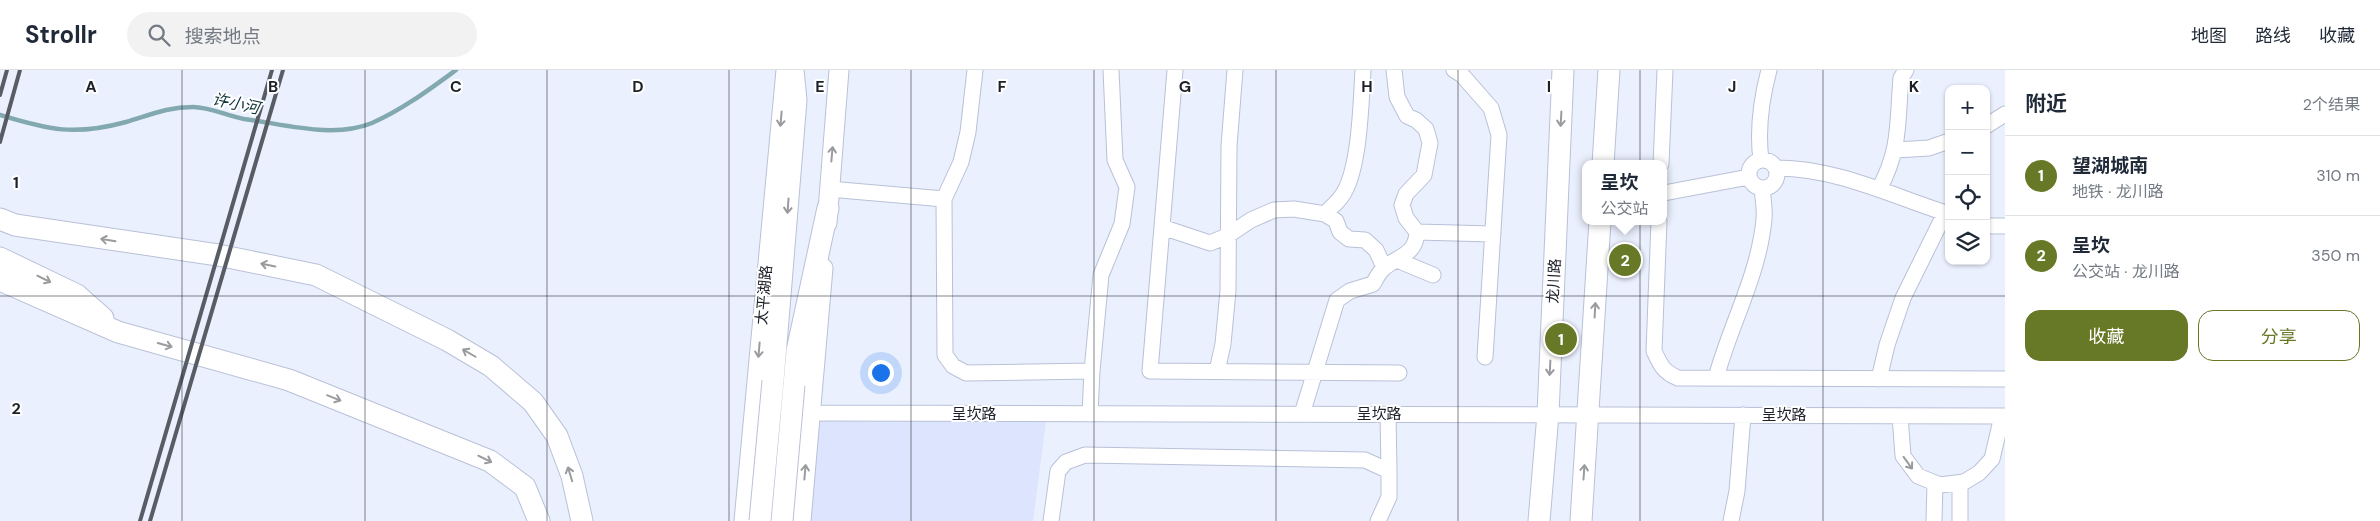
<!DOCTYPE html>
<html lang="zh">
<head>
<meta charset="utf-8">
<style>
  body { margin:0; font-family:"DM Sans","Noto Sans SC",sans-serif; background:#f2f2f3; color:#1f2937 }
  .controls { position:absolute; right:15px; top:15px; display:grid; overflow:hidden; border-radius:10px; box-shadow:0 1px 4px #0004 }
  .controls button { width:45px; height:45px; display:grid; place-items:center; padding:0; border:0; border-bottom:1px solid #e0e1e3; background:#fff; color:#1f2937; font:25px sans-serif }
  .you { position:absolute; left:880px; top:302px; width:18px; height:18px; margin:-12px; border:4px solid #fff; border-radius:50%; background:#1a73e8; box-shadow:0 0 0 8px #1a73e833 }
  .badge { display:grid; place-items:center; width:32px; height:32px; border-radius:50%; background:#677827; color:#fff; font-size:16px; font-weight:700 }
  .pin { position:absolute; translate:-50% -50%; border:2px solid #fff; box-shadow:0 1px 5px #0006 }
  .popup { position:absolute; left:1582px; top:90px; width:85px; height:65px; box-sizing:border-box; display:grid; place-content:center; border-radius:10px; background:#fff; filter:drop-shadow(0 1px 4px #0005); font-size:16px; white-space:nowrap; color:#747a83 }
  .popup b { font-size:19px; color:#1f2937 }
  .popup::after { content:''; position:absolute; left:50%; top:100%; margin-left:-10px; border:10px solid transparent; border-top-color:#fff }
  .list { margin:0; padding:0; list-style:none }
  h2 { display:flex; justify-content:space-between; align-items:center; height:65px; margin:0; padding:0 20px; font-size:21px }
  h2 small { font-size:16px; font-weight:400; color:#747a83 }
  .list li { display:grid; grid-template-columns:32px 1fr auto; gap:15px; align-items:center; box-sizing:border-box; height:80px; padding:0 20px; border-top:1px solid #e0e1e3 }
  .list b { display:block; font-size:19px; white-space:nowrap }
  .list p { margin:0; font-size:16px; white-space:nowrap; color:#747a83 }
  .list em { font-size:16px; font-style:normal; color:#747a83 }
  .actions { display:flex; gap:10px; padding:15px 20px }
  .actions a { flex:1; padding:11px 0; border:1px solid #677827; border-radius:15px; text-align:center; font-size:18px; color:#677827 }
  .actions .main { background:#677827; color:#fff }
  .icon { flex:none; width:28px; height:28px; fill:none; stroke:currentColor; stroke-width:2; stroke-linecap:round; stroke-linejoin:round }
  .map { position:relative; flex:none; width:2005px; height:451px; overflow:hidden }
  header { display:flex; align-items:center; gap:30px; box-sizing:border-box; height:70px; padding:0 25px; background:#fff; border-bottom:1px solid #e0e1e3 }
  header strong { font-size:24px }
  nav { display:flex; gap:28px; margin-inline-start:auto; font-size:18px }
  .search { width:350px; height:45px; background:#f2f2f3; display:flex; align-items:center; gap:12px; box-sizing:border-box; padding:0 18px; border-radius:28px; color:#747a83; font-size:19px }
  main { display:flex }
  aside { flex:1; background:#fff }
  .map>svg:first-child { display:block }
  .built { fill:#dce5fd }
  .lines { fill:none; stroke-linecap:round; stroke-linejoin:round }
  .stream { stroke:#82a9b0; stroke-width:4.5 }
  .minor-casing { stroke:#b9c1d7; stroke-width:17 }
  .major-casing { stroke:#b9c1d7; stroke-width:21 }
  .highway-casing { stroke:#b9c1d7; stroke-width:23 }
  .minor { stroke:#fff; stroke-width:15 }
  .major { stroke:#fff; stroke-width:19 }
  .highway { stroke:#fff; stroke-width:21 }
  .rail { stroke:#585c65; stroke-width:4 }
  .highway-bridge-casing { stroke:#b9c1d7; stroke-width:23; stroke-linecap:butt }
  .highway-bridge { stroke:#fff; stroke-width:21 }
  .oneway { stroke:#999b9e }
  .grid { fill:none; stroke:#1d2028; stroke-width:1; stroke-opacity:0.55 }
  .labels { text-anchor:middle; stroke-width:4; stroke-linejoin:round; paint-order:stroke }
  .street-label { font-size:15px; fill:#1d2028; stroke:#fff }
  .water-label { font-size:16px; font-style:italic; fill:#10363d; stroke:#fff }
  .grid-label { font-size:16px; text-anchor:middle; font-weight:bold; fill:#1d2028; stroke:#fff; stroke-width:4; stroke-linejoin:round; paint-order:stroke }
</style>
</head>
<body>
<header>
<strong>Strollr</strong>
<div class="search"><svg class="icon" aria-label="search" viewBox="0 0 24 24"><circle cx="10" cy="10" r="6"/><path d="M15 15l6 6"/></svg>搜索地点</div>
<nav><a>地图</a><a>路线</a><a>收藏</a></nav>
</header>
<main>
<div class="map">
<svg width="2005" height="451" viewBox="0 0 2005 451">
  <rect width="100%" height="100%" fill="#ebf0fe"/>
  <path class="built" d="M810 343 1047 344 1033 451H801Z"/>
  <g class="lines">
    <path class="stream" d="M0 45C49 60 75 66 126 52 150 45 167 37 193 37 210 37 227 46 244 49 284 54 333 69 372 53 402 40 430 19 456 0"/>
    <defs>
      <path id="minor" d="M975 0 968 62 961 92 944 129 945 285 953 296 966 303 1092 301 1101 205 1122 154 1127 117 1115 90 1111 0
        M1175 0 1150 301 1399 303
        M1454 0 1462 5 1491 38 1499 65 1485 287
        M1986 56 2005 44
        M1896 80 1929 78 1949 71
        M1749 104a14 14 0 1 1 28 0a14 14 0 1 1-28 0Z
        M1761 90C1757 59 1761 30 1769 0
        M1661 94 1665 0
        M1776 98C1837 98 1892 126 1949 144
        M829 119 944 129
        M1879 119C1901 79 1897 52 1901 8L1906 0
        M1664 123 1749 107
        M1325 144C1330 138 1337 133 1341 127 1360 103 1361 31 1363 0
        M1659 151 1654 281C1660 294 1663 302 1678 308L2005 309
        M1986 156H2005
        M1162 157 1210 173 1227 166 1251 150 1274 140 1294 139 1325 144 1336 151 1340 162 1349 169 1365 170 1376 180 1384 197
        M1417 162 1493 164
        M1397 190 1433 205
        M1217 301 1223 274 1228 221 1229 76 1235 0
        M1716 308C1730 255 1759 205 1764 149 1765 139 1763 129 1762 119
        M1879 309 1887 275 1903 228 1945 143
        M760 339 810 343 2005 346
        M1090 344 1092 301
        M1302 344 1337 230 1350 221 1373 214C1376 209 1379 202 1384 198 1398 186 1416 185 1417 162L1406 148 1402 135 1406 124 1424 105 1430 73 1426 59 1416 50 1407 46 1397 27 1394 0
        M1388 344 1389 401
        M1900 346 1903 386 1918 406 1940 415 1964 412 1979 403 1992 389 2002 346
        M1051 451 1058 401 1066 392 1085 385 1365 390 1389 401V427L1378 451
        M1731 451 1737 421 1743 345
        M1934 451 1935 413
        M1960 451V413"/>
      <path id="major" d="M827 153 839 0
        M744 451 786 0
        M801 451 823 198"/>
      <path id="highway" d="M1603 94 1609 0
        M0 149 15 155 218 185 316 205 447 270 491 296 533 332 557 366 572 406 582 451
        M0 188 77 225 103 248
        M0 210 118 262 289 310 490 391 525 417 539 451
        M773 311 796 30 793 0
        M794 315 797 281 828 138
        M1539 451 1548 344 1563 0
        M1581 451 1600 151"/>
    </defs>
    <use href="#minor" class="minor-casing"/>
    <use href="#major" class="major-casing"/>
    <use href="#highway" class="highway-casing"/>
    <use href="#minor" class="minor"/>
    <use href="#major" class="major"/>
    <use href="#highway" class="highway"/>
    <path class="rail" d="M0 25 7 0
      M0 72 20 0
      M140 451 272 0
      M150 451 283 0"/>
    <defs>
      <path id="highway-bridge" d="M760 451 773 311
        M782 451 794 315"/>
    </defs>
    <use href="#highway-bridge" class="highway-bridge-casing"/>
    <use href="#highway-bridge" class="highway-bridge"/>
  </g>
  <defs><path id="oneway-shaft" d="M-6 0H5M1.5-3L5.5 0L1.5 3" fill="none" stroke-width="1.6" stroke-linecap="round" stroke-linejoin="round" transform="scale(1.25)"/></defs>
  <g class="oneway">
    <use href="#oneway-shaft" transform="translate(781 49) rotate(95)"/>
    <use href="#oneway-shaft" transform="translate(1561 49) rotate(93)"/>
    <use href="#oneway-shaft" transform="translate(832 84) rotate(-85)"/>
    <use href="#oneway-shaft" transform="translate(788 136) rotate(94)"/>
    <use href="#oneway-shaft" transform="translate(108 170) rotate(-171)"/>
    <use href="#oneway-shaft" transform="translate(268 195) rotate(-168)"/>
    <use href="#oneway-shaft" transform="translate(44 209) rotate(26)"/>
    <use href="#oneway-shaft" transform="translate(1595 240) rotate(-87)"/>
    <use href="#oneway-shaft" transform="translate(165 275) rotate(16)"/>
    <use href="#oneway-shaft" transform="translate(759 280) rotate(95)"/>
    <use href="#oneway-shaft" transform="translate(469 283) rotate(-150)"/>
    <use href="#oneway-shaft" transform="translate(1550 298) rotate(93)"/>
    <use href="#oneway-shaft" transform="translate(334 328) rotate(22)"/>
    <use href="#oneway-shaft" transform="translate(485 389) rotate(26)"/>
    <use href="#oneway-shaft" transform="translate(1908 393) rotate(54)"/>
    <use href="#oneway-shaft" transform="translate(805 402) rotate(-85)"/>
    <use href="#oneway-shaft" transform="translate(1584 402) rotate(-86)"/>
    <use href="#oneway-shaft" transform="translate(570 404) rotate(-107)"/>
  </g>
  <path class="grid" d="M182 0V451M365 0V451M547 0V451M729 0V451M911 0V451M1094 0V451M1276 0V451M1458 0V451M1640 0V451M1823 0V451M0 226H2005"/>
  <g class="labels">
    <g class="street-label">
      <text transform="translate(1554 211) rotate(-87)" y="5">龙川路</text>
      <text transform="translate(764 225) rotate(-85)" y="5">太平湖路</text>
      <text x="974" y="349">呈坎路</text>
      <text x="1379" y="349">呈坎路</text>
      <text x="1784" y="350">呈坎路</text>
    </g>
    <g class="water-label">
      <text transform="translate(236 33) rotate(12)" y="6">许小河</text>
    </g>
  </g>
  <g class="grid-label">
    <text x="91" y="22">A</text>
    <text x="273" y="22">B</text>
    <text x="456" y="22">C</text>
    <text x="638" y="22">D</text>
    <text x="820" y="22">E</text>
    <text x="1002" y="22">F</text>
    <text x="1185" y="22">G</text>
    <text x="1367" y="22">H</text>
    <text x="1549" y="22">I</text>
    <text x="1732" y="22">J</text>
    <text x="1914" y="22">K</text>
    <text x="16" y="118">1</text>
    <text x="16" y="344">2</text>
  </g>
</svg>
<div class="controls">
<button>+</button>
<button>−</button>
<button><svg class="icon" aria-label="locate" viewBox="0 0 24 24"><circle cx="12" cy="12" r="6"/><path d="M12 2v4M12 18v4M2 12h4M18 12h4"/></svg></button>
<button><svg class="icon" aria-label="layers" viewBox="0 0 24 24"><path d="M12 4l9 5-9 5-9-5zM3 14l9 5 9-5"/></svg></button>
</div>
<div class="you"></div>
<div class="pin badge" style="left:1561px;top:269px">1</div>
<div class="pin badge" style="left:1625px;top:190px">2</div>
<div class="popup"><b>呈坎</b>公交站</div>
</div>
<aside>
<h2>附近<small>2个结果</small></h2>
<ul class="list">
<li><span class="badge">1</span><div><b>望湖城南</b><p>地铁 · 龙川路</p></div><em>310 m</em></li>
<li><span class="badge">2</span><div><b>呈坎</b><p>公交站 · 龙川路</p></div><em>350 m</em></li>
</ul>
<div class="actions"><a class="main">收藏</a><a>分享</a></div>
</aside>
</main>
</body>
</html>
